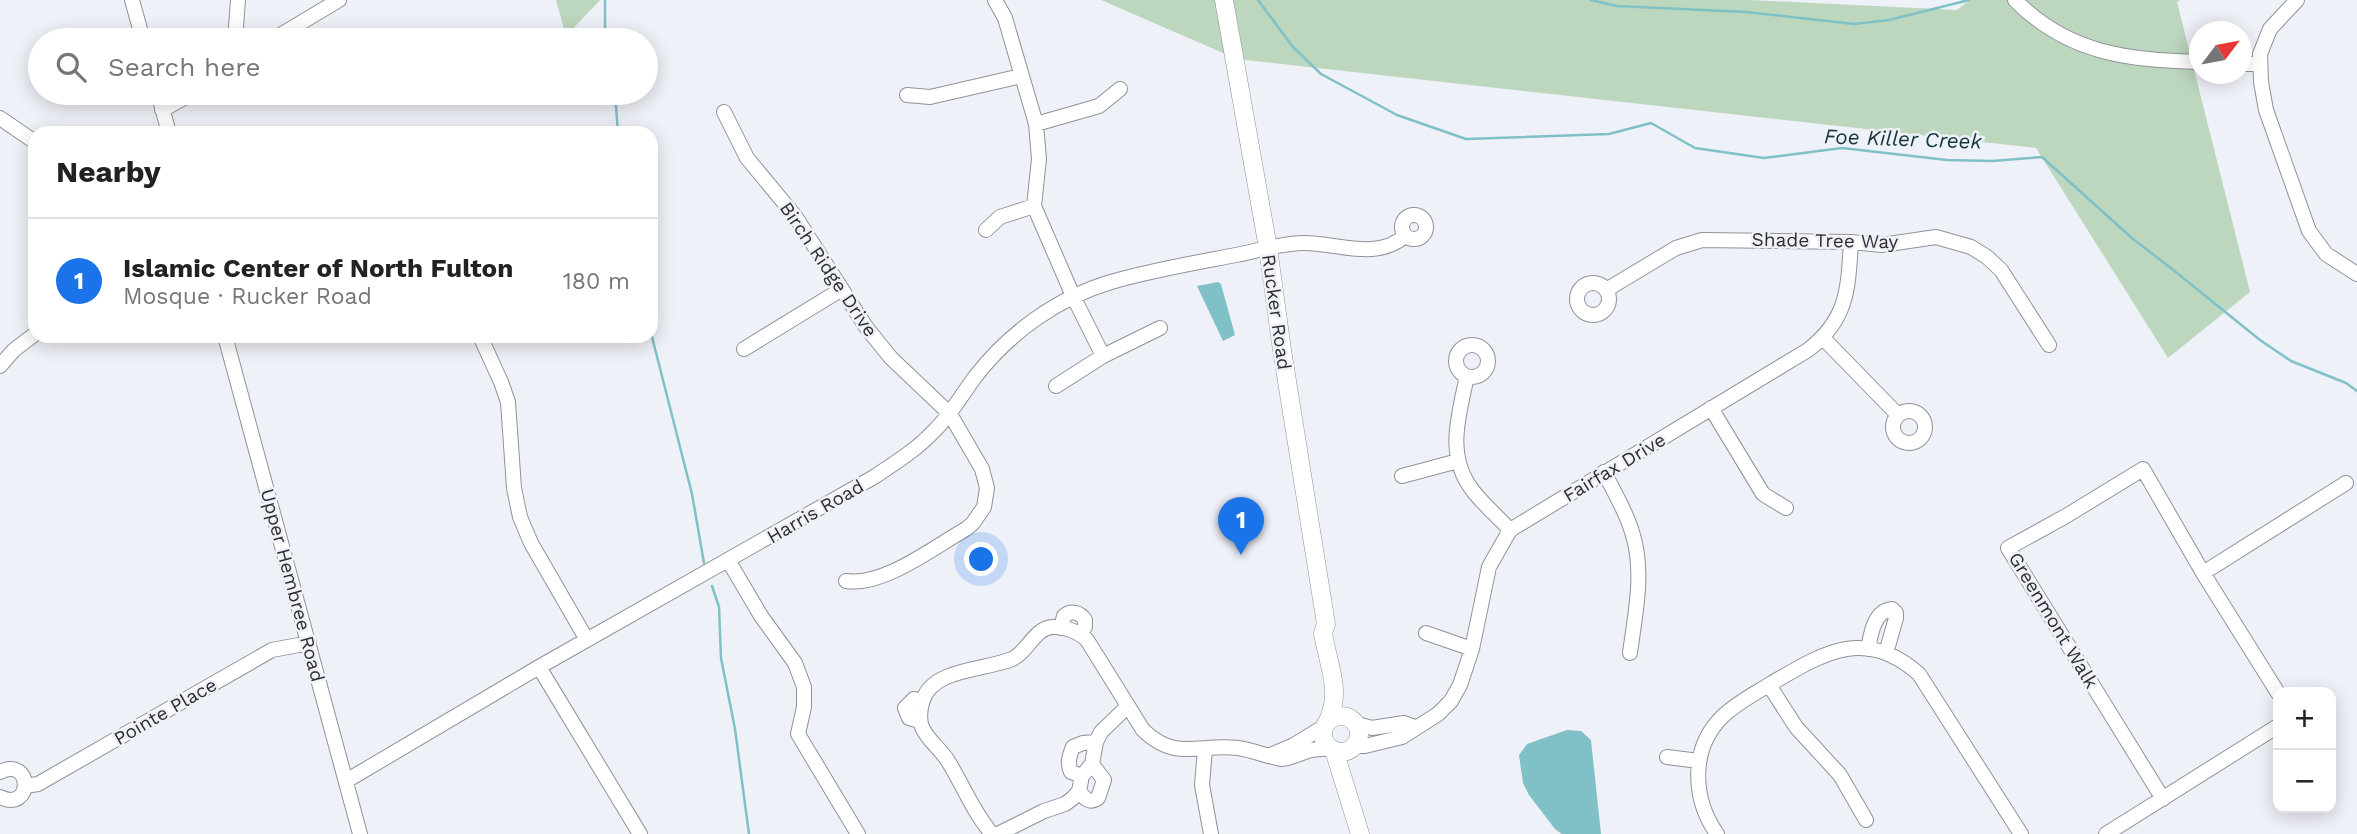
<!DOCTYPE html>
<html lang="en">
<head>
<meta charset="utf-8">
<style>
  body { margin:0; font-family:"Work Sans",sans-serif; background:#f6f6f6; color:#222 }
  .controls { position:absolute; right:21px; bottom:21px; display:grid; overflow:hidden; border-radius:14px; box-shadow:0 4px 18px #0003 }
  .controls button { width:63px; height:63px; display:grid; place-items:center; padding:0; border:0; border-bottom:2px solid #e0e0e0; background:#fff; color:#222; font:35px sans-serif }
  .compass { position:absolute; left:2189px; top:21px; width:63px; height:63px; border-radius:50%; background:#fff; box-shadow:0 4px 18px #0003; rotate:58deg }
  .you { position:absolute; left:982px; top:560px; width:24px; height:24px; margin:-18px; border:5px solid #fff; border-radius:50%; background:#1a73e8; box-shadow:0 0 0 10px #1a73e833 }
  .badge { display:grid; place-items:center; width:46px; height:46px; border-radius:50%; background:#1a73e8; color:#fff; font-size:23px; font-weight:700 }
  .pin { position:absolute; translate:-50% -58px; filter:drop-shadow(0 2px 4px #0008) }
  .pin::after { content:''; position:absolute; top:37px; width:24px; height:21px; background:inherit; clip-path:polygon(0 0,100% 0,50% 100%) }
  .list { margin:0; padding:0; list-style:none }
  h2 { display:flex; justify-content:space-between; align-items:center; height:91px; margin:0; padding:0 28px; font-size:30px }
  h2 small { font-size:23px; font-weight:400; color:#767676 }
  .list li { display:grid; grid-template-columns:46px 1fr auto; gap:21px; align-items:center; box-sizing:border-box; height:126px; padding:0 28px; border-top:2px solid #e0e0e0 }
  .list b { display:block; font-size:26px; white-space:nowrap }
  .list p { margin:0; font-size:23px; white-space:nowrap; color:#767676 }
  .list em { font-size:23px; font-style:normal; color:#767676 }
  .icon { flex:none; width:38px; height:38px; fill:none; stroke:currentColor; stroke-width:2; stroke-linecap:round; stroke-linejoin:round }
  .map { position:relative; flex:none; width:2357px; height:834px; overflow:hidden }
  .search { position:absolute; background:#fff; box-shadow:0 4px 18px #0003; left:28px; top:28px; width:630px; height:77px; display:flex; align-items:center; gap:18px; box-sizing:border-box; padding:0 24px; border-radius:38px; color:#767676; font-size:26px }
  .panel { position:absolute; background:#fff; box-shadow:0 4px 18px #0003; left:28px; top:126px; width:630px; height:217px; border-radius:21px }
  .map>svg:first-child { display:block }
  .green { fill:#bdd6be }
  .water { fill:#7fc1c7 }
  .lines { fill:none; stroke-linecap:round; stroke-linejoin:round }
  .stream { stroke:#7fc1c7; stroke-width:2.5 }
  .minor-casing { stroke:#909299; stroke-width:16 }
  .major-casing { stroke:#909299; stroke-width:19 }
  .minor { stroke:#fff; stroke-width:14 }
  .major { stroke:#fff; stroke-width:18 }
  .labels { text-anchor:middle; stroke-width:5; stroke-linejoin:round; paint-order:stroke }
  .street-label { font-size:19px; fill:#2e2e31; stroke:#eff1f8 }
  .water-label { font-size:21px; font-style:italic; fill:#163739; stroke:#eff1f8 }
</style>
</head>
<body>
<div class="map">
<svg width="2357" height="834" viewBox="0 0 2357 834">
  <rect width="100%" height="100%" fill="#eff1f8"/>
  <path class="green" d="M556 0H600L566 36Z
    M1101 0H1750L1957 10 1970 0H2180L2177 2 2250 292 2168 358 2036 148 1237 59Z"/>
  <path class="water" d="M1218 282 1221 284 1235 335 1223 341 1197 286Z
    M1567 730 1581 731 1591 740 1601 834H1562L1555 829 1529 795 1523 783 1519 755 1527 744Z"/>
  <g class="lines">
    <path class="stream" d="M605 0V26L607 40
      M1258 0 1293 47 1321 74 1397 115 1466 139 1609 134 1651 123 1695 148 1764 158 1842 148 1947 160 1992 161 2042 157 2133 239 2167 265 2260 340 2291 361 2346 383 2357 391
      M1591 0 1617 6 1746 12 1854 24 1889 20 1969 0
      M615 93 618 133
      M651 333 692 494 704 563
      M712 586 719 607 721 658 735 729 749 834"/>
    <defs>
      <path id="minor" d="M132 0 143 40
        M995 0 1005 18 1036 124 1039 159 1034 206 1073 296 1103 356
        M2015 0C2068 54 2128 60 2200 62
        M2297 0 2270 29 2260 54 2261 82 2266 110 2309 231 2326 254 2357 274
        M235 40 238 0
        M272 40 339 0
        M2242 64H2260
        M158 93 169 133
        M907 95 930 97 1021 76
        M162 110 193 93
        M724 112 747 158 795 216 866 327 891 358 950 414 982 469 987 488 984 507 973 523 966 529C934 547 883 587 846 581
        M0 118 35 142
        M1036 124 1099 106 1120 89
        M1402 227a12 12 0 1 1 24 0a12 12 0 1 1-24 0Z
        M986 230 1000 217 1034 206
        M1577 299a16 16 0 1 1 32 0a16 16 0 1 1-32 0Z
        M1606 290 1676 248 1702 240 1851 242 1882 245 1936 237 1971 247 1987 257 2001 270 2049 345
        M225 336 360 834
        M480 336 501 382 508 402 514 488 520 517 531 543 587 640
        M1823 338 1898 415
        M1456 361a16 16 0 1 1 32 0a16 16 0 1 1-32 0Z
        M744 349 842 289
        M0 366 14 350 35 334
        M1467 376C1459 415 1445 455 1473 491 1484 505 1498 517 1510 530
        M1056 386 1103 356 1160 328
        M1711 408 1763 494 1786 508
        M1893 427a16 16 0 1 1 32 0a16 16 0 1 1-32 0Z
        M1604 472C1614 492 1626 511 1632 532 1645 571 1635 614 1630 653
        M1402 476 1458 461
        M728 560 761 616 795 663 804 687V707L798 734 858 834
        M2203 573 2346 483
        M1061 628 1064 616C1071 610 1080 612 1085 620V627L1080 633
        M1426 633 1472 649
        M1868 649C1871 633 1874 611 1892 609L1896 613V618L1886 653
        M539 667 640 834
        M1769 685 1796 727 1840 775 1866 820
        M920 721 909 718 905 708 914 699 922 701
        M1357 724 1372 728 1404 723 1415 727
        M1355 746H1365L1402 737 1438 714 1451 701 1460 685 1472 649 1489 567 1510 530 1808 350C1848 319 1848 289 1851 242
        M1205 749 1202 785 1211 834
        M1268 756 1292 746 1325 726
        M1667 757 1699 761
        M0 772C33 756 33 813 0 797
        M1082 776 1071 772C1067 763 1069 757 1073 747L1083 743 1096 742
        M346 781 539 667 874 477C895 463 916 450 933 432 950 416 961 396 975 377 1009 333 1057 298 1111 282 1152 270 1194 263 1236 255 1257 251 1281 243 1304 243 1338 243 1376 261 1405 236
        M25 786 38 784 272 650 309 643
        M1079 791C1085 799 1089 804 1098 798L1104 780 1092 764
        M2163 799 2008 548 2066 516 2143 469 2203 573 2278 693
        M992 834C973 812 963 785 948 761 940 748 928 741 922 727 919 720 920 707 923 700 933 668 987 670 1012 659 1027 653 1035 627 1053 627 1064 626 1079 632 1087 640L1143 730C1176 762 1199 743 1238 748 1252 750 1266 756 1281 759L1288 758 1311 750 1330 748
        M998 834 1044 811 1065 804 1073 798 1079 791 1082 776 1092 764 1096 742 1101 732 1128 706
        M1717 834C1692 798 1690 748 1723 716 1738 702 1756 693 1772 683 1825 652 1865 627 1919 674L2021 834
        M2106 834 2278 726"/>
      <path id="major" d="M1224 0 1268 248 1282 350 1326 624 1323 633C1328 665 1342 690 1328 721
        M1323 734a18 18 0 1 1 36 0a18 18 0 1 1-36 0Z
        M1334 750 1360 834"/>
    </defs>
    <use href="#minor" class="minor-casing"/>
    <use href="#major" class="major-casing"/>
    <use href="#minor" class="minor"/>
    <use href="#major" class="major"/>
  </g>
  <g class="labels">
    <g class="street-label">
      <text transform="translate(1825 240) rotate(1)" y="7">Shade Tree Way</text>
      <text transform="translate(829 269) rotate(56)" y="7">Birch Ridge Drive</text>
      <text transform="translate(1277 312) rotate(82)" y="7">Rucker Road</text>
      <text transform="translate(1614 467) rotate(-31)" y="7">Fairfax Drive</text>
      <text transform="translate(815 511) rotate(-30)" y="7">Harris Road</text>
      <text transform="translate(293 585) rotate(75)" y="7">Upper Hembree Road</text>
      <text transform="translate(2054 620) rotate(59)" y="7">Greenmont Walk</text>
      <text transform="translate(165 711) rotate(-30)" y="7">Pointe Place</text>
    </g>
    <g class="water-label">
      <text transform="translate(1903 139) rotate(2)" y="7">Foe Killer Creek</text>
    </g>
  </g>
</svg>
<div class="controls">
<button>+</button>
<button>−</button>
</div>
<svg class="compass" viewBox="-18 -18 36 36"><path d="M0-13l5 13h-10z" fill="#e53935"/><path d="M0 13l5-13h-10z" fill="#767676"/></svg>
<div class="you"></div>
<div class="pin badge" style="left:1241px;top:555px">1</div>
<div class="search"><svg class="icon" aria-label="search" viewBox="0 0 24 24"><circle cx="10" cy="10" r="6"/><path d="M15 15l6 6"/></svg>Search here</div>
<section class="panel">
<h2>Nearby<small></small></h2>
<ul class="list">
<li><span class="badge">1</span><div><b>Islamic Center of North Fulton</b><p>Mosque · Rucker Road</p></div><em>180 m</em></li>
</ul>
</section>
</div>
</body>
</html>
